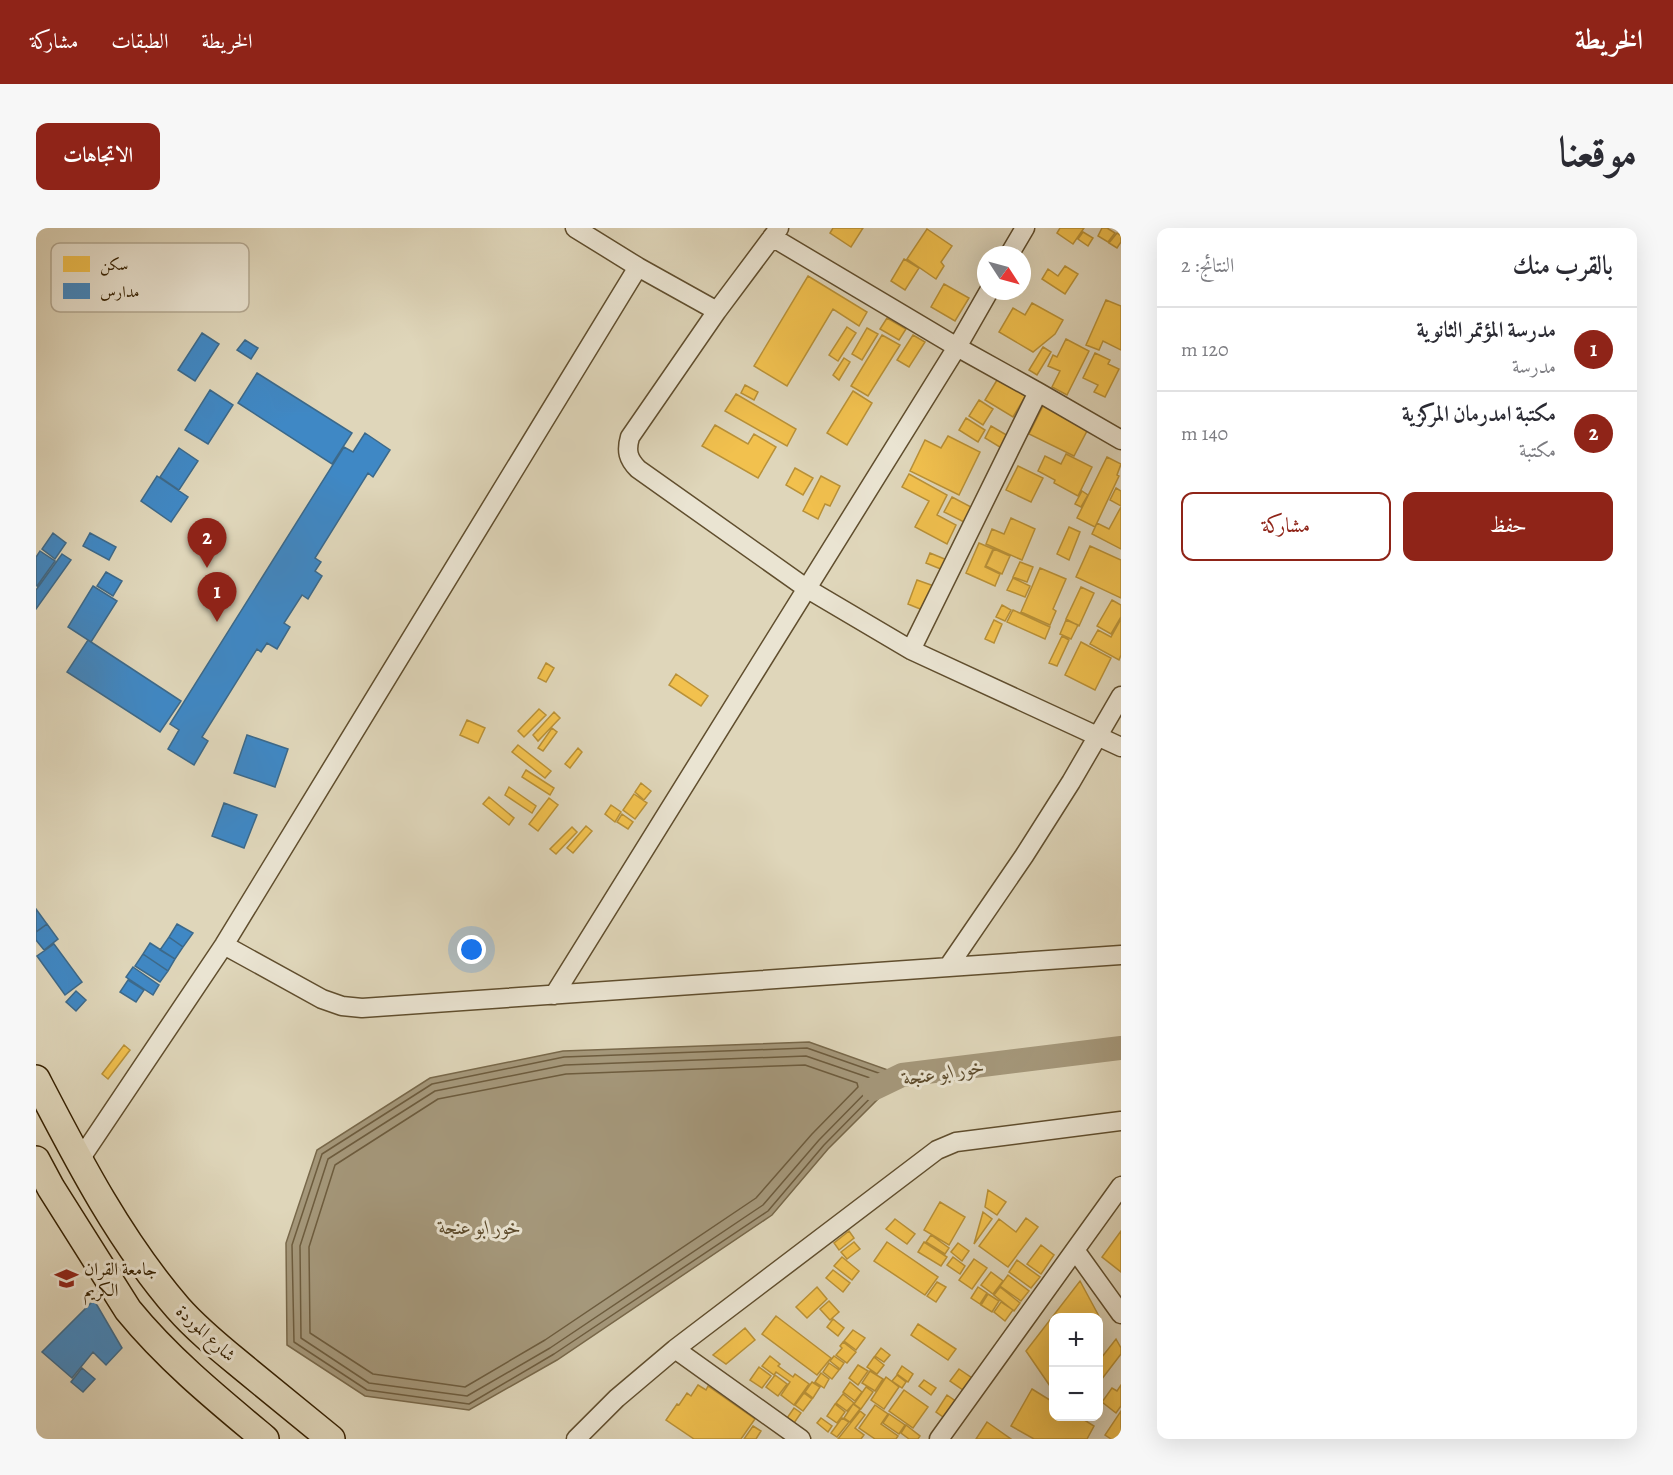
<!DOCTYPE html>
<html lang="ar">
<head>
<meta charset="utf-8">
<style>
  body { margin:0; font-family:Alegreya,Amiri,serif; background:#f7f7f7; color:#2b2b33; direction:rtl }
  .controls { position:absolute; right:18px; bottom:18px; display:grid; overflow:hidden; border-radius:12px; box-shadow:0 6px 24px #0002 }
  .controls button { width:54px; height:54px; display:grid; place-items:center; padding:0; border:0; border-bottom:2px solid #e1e1e2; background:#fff; color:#2b2b33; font:30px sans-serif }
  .compass { position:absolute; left:941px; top:18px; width:54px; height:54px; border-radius:50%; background:#fff; box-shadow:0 6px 24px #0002; rotate:126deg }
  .you { position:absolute; left:436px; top:722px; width:21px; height:21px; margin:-15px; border:4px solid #fff; border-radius:50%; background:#1a73e8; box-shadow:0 0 0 9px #1a73e833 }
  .badge { display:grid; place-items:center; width:39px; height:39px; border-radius:50%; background:#8f2418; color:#fff; font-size:20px; font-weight:700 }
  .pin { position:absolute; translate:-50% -50px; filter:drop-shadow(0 2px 3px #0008) }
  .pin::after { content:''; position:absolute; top:32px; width:21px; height:18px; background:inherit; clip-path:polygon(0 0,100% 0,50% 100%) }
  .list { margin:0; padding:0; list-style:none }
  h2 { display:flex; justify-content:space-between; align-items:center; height:78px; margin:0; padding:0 24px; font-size:26px }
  h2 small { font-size:20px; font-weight:400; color:#7c7c81 }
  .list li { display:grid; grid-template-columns:39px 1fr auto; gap:18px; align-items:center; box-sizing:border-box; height:84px; padding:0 24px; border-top:2px solid #e1e1e2 }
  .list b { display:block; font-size:22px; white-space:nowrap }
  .list p { margin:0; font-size:20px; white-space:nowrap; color:#7c7c81 }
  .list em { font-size:20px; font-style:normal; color:#7c7c81 }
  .actions { display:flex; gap:12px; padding:18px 24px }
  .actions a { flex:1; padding:14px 0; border:2px solid #8f2418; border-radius:12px; text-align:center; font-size:21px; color:#8f2418 }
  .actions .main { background:#8f2418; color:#fff }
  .map { position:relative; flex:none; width:1085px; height:1211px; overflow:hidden; direction:ltr; border-radius:12px }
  header { display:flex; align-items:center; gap:36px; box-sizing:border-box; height:84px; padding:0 30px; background:#8f2418; color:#fff }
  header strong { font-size:28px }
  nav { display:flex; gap:33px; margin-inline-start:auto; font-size:21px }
  .intro { display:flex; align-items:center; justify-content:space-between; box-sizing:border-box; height:144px; padding:0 36px }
  h1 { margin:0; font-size:42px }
  .button { padding:15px 27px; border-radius:12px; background:#8f2418; color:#fff; font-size:21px; font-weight:700 }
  main { display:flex; gap:36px; padding:0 36px }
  aside { flex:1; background:#fff; border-radius:12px; box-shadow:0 6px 24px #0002 }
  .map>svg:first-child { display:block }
  .water { fill:#a5987b; stroke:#78684a; stroke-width:1.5 }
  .homes { fill:#f2c14e; stroke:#b99137; stroke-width:1.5 }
  .schools { fill:#3f88c5; stroke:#3c698a; stroke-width:1.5 }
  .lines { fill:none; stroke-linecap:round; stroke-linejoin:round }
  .shore { stroke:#6d5c3e; stroke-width:1.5 }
  .canal { stroke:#a5987b; stroke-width:24 }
  .minor-casing { stroke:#604e2e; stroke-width:21 }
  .primary-casing { stroke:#352000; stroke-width:30 }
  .minor { stroke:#eae4d2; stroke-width:18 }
  .primary { stroke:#dfd6ba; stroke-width:27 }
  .labels { text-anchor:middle; stroke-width:6; stroke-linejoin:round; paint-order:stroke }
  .poi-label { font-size:18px; fill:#352000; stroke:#eae4d2; text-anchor:start }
  .street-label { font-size:18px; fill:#352000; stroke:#eae4d2 }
  .water-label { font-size:20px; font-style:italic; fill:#5c4a2b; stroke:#eae4d2 }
  .key { fill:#eae4d2; stroke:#b4a993; stroke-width:1.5 }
  .key-label { font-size:16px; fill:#352000 }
</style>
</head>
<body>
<header>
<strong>الخريطة</strong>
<nav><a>الخريطة</a><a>الطبقات</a><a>مشاركة</a></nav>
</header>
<div class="intro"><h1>موقعنا</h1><a class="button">الاتجاهات</a></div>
<main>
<aside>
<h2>بالقرب منك<small>النتائج: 2</small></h2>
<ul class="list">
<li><span class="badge">1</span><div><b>مدرسة المؤتمر الثانوية</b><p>مدرسة</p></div><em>120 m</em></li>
<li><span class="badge">2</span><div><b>مكتبة امدرمان المركزية</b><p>مكتبة</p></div><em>140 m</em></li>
</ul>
<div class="actions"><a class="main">حفظ</a><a>مشاركة</a></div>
</aside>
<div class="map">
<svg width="1085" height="1211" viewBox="0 0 1085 1211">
  <rect width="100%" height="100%" fill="#dfd6ba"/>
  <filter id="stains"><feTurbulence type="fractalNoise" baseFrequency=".00333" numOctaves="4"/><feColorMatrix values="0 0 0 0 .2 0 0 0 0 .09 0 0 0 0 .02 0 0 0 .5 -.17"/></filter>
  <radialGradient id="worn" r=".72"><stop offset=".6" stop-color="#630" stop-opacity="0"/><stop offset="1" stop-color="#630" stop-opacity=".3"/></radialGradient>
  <path class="water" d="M773 814 866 847 792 921 736 987 521 1132 433 1182 329 1168 251 1117 250 1015 281 922 394 850 527 823Z"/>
  <path class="homes" d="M797 0H827L815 19 794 5Z
    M1024 0H1048L1037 16 1021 5Z
    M1066 0H1071L1079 5 1072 14 1062 8Z
    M891 1 916 18 905 34 908 38 900 51 871 31Z
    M1047 4 1057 10 1052 18 1042 11Z
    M1081 5 1085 8V14L1081 20 1073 15Z
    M868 31 883 40 869 62 855 53Z
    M1029 38 1042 46 1029 66 1006 51 1012 41 1022 48Z
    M772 48 831 84 823 98 797 81 751 158 718 138Z
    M908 56 933 70 919 93 895 79Z
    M1070 72 1085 78V122L1067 113 1063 122 1050 117Z
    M996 75 1027 92 1019 106 997 124 963 104 977 80 989 87Z
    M851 90 870 101 863 112 844 101Z
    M811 99 820 105 802 133 793 127Z
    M831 100 842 106 826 132 816 126Z
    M846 107 864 117 832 168 815 158Z
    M877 107 889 114 873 139 861 132Z
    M1030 111 1053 123 1031 167 1016 159 1024 143 1012 138 1017 127 1021 129Z
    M1007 119 1015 124 1001 147 993 142Z
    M1059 125 1074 132 1072 136 1083 141 1069 169 1058 164 1062 157 1047 150Z
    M808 130 814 134 803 152 797 147Z
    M964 147 992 164 977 189 949 172Z
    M709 157 722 164 718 172 705 165Z
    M817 163 836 175 811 217 791 205Z
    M700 166 760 201 751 218 689 183Z
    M943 172 957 181 947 197 933 188Z
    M1008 176 1053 199 1038 228 993 206Z
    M930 190 949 202 942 214 923 202Z
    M679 197 712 216 718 206 740 219 722 250 666 218Z
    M955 198 974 209 967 221 949 210Z
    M912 208 944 224 923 267 874 243 889 212 905 220Z
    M1030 226 1056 239 1042 268 1018 255 1019 252 1002 243 1009 228 1025 236Z
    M1071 229 1085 236 1081 247 1083 248 1059 299 1041 290Z
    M982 238 1007 250 995 274 970 262Z
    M759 240 777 250 767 267 750 257Z
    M873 246 911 267 901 287 920 297 911 316 879 299 893 273 866 259Z
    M785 248 804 258 794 278 789 276 782 291 767 283Z
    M1080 260 1085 263V278L1074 272Z
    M1046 263 1052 267 1045 279 1039 276Z
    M916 269 937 280 930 295 908 284Z
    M1085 279V321L1056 306 1061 295 1073 301Z
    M975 290 999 301 986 332 950 316 956 301 968 306Z
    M1033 299 1044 304 1033 332 1021 326Z
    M943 315 957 321 949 339 964 346 959 358 930 345Z
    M1054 318 1085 332V370L1040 349Z
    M958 321 974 328 966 346 950 338Z
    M894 325 911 332 907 342 890 335Z
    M984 334 997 339 991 354 977 349Z
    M1004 340 1030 351 1017 381 1020 383 1014 397 985 384Z
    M977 350 994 358 989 369 971 362Z
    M881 352 898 358 889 383 872 376Z
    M1045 359 1058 365 1043 398 1030 391Z
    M1076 372 1085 377V389L1075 406 1061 398Z
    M966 377 975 382 969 393 960 389Z
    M977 382 1014 399 1009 411 971 394Z
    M1085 391V427L1083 432 1054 416 1062 402 1075 409Z
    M958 392 966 396 958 415 949 411Z
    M1030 392 1042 397 1035 411 1024 406Z
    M1026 408 1033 412 1021 438 1013 435Z
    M1045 414 1075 430 1059 462 1029 447Z
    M510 435 518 440 510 454 502 450Z
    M640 446 672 468 665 478 633 457Z
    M503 481 510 487 488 509 482 503Z
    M518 484 524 490 502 513 497 507Z
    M431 492 449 500 442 515 424 507Z
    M516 500 521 504 507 523 502 520Z
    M482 517 515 543 509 550 476 524Z
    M542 520 546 524 534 540 529 536Z
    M490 542 518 560 514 567 486 549Z
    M605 555 615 563 608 572 599 564Z
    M473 559 500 578 496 585 469 567Z
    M598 566 611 575 599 591 587 582Z
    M453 569 478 590 473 597 447 576Z
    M513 570 522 577 502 603 493 596Z
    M575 577 585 584 579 594 569 586Z
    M586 586 597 594 592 601 581 594Z
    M550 598 556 603 537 625 531 620Z
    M536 599 541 604 520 626 514 621Z
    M88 817 94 822 72 851 66 846Z
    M952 962 970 974 961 987 949 979Z
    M904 974 929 989 913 1017 888 1002Z
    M947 984 956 991 938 1016Z
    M990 990 1002 999 972 1039 943 1018 963 991 980 1004Z
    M859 991 879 1006 871 1016 850 1001Z
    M813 1003 818 1010 803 1022 798 1015Z
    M1085 1003V1044L1066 1029Z
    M895 1007 913 1020 909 1026 890 1014Z
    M818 1014 824 1021 811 1031 805 1024Z
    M851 1014 902 1049 889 1067 838 1033Z
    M888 1014 911 1029 905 1038 882 1024Z
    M922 1015 933 1023 926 1033 915 1024Z
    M1005 1017 1018 1027 1005 1046 991 1036Z
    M806 1029 823 1043 816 1052 798 1038Z
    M917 1029 929 1038 924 1046 911 1037Z
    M938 1031 951 1040 936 1061 923 1052Z
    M981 1032 1004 1049 995 1060 973 1044Z
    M797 1042 814 1055 807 1064 790 1050Z
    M955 1044 967 1053 957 1066 945 1057Z
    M972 1047 993 1063 985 1073 964 1058Z
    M1044 1053 1064 1090 1062 1092V1090H1017V1153L1014 1158 990 1123Z
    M901 1054 910 1059 900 1074 891 1068Z
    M781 1059 791 1071 771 1090 760 1079Z
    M942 1059 951 1065 944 1076 935 1070Z
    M964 1059 984 1075 978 1083 958 1067Z
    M952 1066 963 1073 956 1084 945 1077Z
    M793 1073 803 1084 794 1092 784 1081Z
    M965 1074 977 1082 969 1093 958 1084Z
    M740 1088 795 1130 781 1147 726 1106Z
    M797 1091 808 1100 802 1108 791 1099Z
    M882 1096 920 1121 912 1132 875 1107Z
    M709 1100 719 1112 690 1136 677 1127Z
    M817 1102 829 1110 820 1122 808 1113Z
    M1080 1111 1085 1120V1126L1062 1156V1134Z
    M807 1114 820 1124 811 1135 800 1127 806 1120 804 1118Z
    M845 1120 854 1127 848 1134 839 1128Z
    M734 1128 744 1136 742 1138 757 1149 759 1146 773 1156 758 1177 745 1167 754 1154 740 1144 738 1147 726 1138Z
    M798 1128 808 1135 804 1141 794 1133Z
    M838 1129 848 1137 841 1146 831 1139Z
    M793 1135 803 1142 796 1151 787 1144Z
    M822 1137 832 1143 822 1157 813 1150Z
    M866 1138 877 1146 872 1154 861 1146Z
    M723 1139 735 1148 726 1160 714 1152Z
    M923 1141 936 1150 927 1162 914 1153Z
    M834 1143 847 1151 839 1163 826 1155Z
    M785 1145 793 1151 788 1160 779 1154Z
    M739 1147 751 1156 742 1168 730 1159Z
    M861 1147 870 1154 866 1160 856 1153Z
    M850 1149 863 1159 848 1181 835 1172Z
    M888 1152 900 1160 895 1167 883 1158Z
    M776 1154 784 1159 777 1170 769 1164Z
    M814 1154 826 1164 819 1173 807 1164Z
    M662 1157 670 1162 672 1158 719 1191 705 1211H658L630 1192 641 1176 643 1177 651 1165 655 1168Z
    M1085 1157V1178L1080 1185 1066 1174 1076 1160 1081 1163Z
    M830 1159 837 1164 825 1181 818 1176Z
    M996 1161 1017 1174V1188H1042L1058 1198 1051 1211H998L975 1198Z
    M868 1162 892 1179 877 1200 853 1183Z
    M768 1165 776 1171 767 1183 759 1177Z
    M807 1166 818 1175 811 1183 800 1175Z
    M911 1167 921 1174 910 1191 900 1184Z
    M799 1176 809 1184 801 1195 791 1188Z
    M817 1176 824 1181 814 1194 808 1190Z
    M839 1177 852 1186 845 1196 862 1208 860 1211H839L823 1200Z
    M758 1180 765 1185 758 1195 751 1190Z
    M824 1183 829 1187 819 1200 828 1207 825 1211H802Z
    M1085 1183V1211H1075L1069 1207Z
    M853 1186 869 1197 863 1206 847 1195Z
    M785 1190 796 1198 792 1204 781 1195Z
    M806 1190 813 1194 801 1209 795 1205Z
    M951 1194 975 1211H940Z
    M870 1197 884 1208 882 1211H873L865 1205Z
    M717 1198 725 1203 720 1211H708Z"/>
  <path class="schools" d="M166 105 183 116 159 153 142 142Z
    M209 112 222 120 215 131 201 122Z
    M221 145 316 205 296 236 202 175Z
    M174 162 197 177 172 216 149 202Z
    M329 205 354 222 337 249 332 245 279 330 285 334 279 343 286 348 272 371 266 367 248 395 254 399 241 421 231 415 225 424 221 421 166 509 172 513 158 537 132 521 143 502 134 496 308 219 317 224Z
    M143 220 162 233 143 262 124 249Z
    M121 248 152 269 135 294 105 273Z
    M17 305 30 315 19 331 6 321Z
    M54 305 80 319 73 332 47 318Z
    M4 323 19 333 1 358 0 357V329Z
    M26 326 35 332 0 381V362Z
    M70 344 86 353 77 368 61 358Z
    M57 358 81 373 55 414 32 399Z
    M52 412 145 473 124 504 31 444Z
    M211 507 252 521 239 559 198 545Z
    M188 575 221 587 208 620 176 608Z
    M0 681 11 696 0 704Z
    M11 696 22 711 8 722 0 712V704Z
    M141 696 157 705 147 719 133 709Z
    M133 709 147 719 139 731 124 722Z
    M114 715 139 731 132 743 107 726Z
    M18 716 46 754 29 767 1 728Z
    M107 726 132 743 124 754 99 738Z
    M97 739 123 757 117 767 90 749Z
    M92 752 108 762 100 774 84 764Z
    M40 763 50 772 40 783 30 774Z
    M58 1072 86 1120 70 1137 57 1124 36 1150 6 1124Z
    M46 1140 59 1151 47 1164 35 1154Z"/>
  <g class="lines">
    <path class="shore" d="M771 820 851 848 852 852 788 917 732 983 518 1126 433 1176 331 1162 258 1114 256 1017 286 926 396 856 528 829Z
      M770 828 837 851 839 855 783 912 727 977 514 1120 431 1168 333 1155 265 1110 264 1018 292 931 399 863 529 837Z
      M769 837 821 855 822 859 776 906 720 970 509 1112 429 1159 337 1146 274 1105 273 1019 299 937 402 871 530 846Z"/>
    <path class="canal" d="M837 861 866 847 1085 820"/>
    <defs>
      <path id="minor" d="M539 0 602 39 681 83
        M743 0 681 83 594 209C590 223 592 231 602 241L770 360 875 422 1085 519
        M736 9 921 119 1002 164 1085 212
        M973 27 989 0
        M875 422 1002 164
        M188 717 286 771 306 778 326 780 1085 727
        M912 739 988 628 1035 554 1085 468
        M518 767 921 119 953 63
        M43 933 188 717 602 39
        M1039 1022 1085 1086
        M639 1121 765 1211
        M540 1211 581 1170 639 1121 901 922 920 914 1085 893
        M903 1211 1085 958"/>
      <path id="primary" d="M0 851C41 930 83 1012 142 1080 163 1104 189 1124 213 1144 241 1167 268 1189 295 1211
        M0 932 15 960 92 1082C132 1131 181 1171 229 1211"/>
    </defs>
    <use href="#minor" class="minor-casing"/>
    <use href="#primary" class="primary-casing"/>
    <use href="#minor" class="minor"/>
    <use href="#primary" class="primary"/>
  </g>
  <defs>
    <symbol id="university-bare" viewBox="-9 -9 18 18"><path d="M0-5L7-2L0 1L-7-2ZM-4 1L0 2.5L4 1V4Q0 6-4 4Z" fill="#8f2418" stroke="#eae4d2" stroke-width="2.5" paint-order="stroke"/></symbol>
  </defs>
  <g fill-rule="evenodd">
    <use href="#university-bare" x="14" y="1034" width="33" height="33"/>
  </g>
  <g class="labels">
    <g class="poi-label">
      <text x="48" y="1047">جامعة القران<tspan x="48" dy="21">الكريم</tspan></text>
    </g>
    <g class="street-label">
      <text transform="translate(170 1105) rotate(43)" y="6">شارع الموردة</text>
    </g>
    <g class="water-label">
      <text transform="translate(908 844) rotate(-9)" y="7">خور ابو عنجة</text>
      <text x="444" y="1006">خور ابو عنجة</text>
    </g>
  </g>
  <rect x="15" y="15" width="198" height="69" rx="9" class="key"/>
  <rect x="27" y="28" width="27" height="16" fill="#f2c14e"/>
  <rect x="27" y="55" width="27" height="16" fill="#3f88c5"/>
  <g class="key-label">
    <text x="64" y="42">سكن</text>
    <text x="64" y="69">مدارس</text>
  </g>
  <rect width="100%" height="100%" filter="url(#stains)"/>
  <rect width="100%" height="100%" fill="url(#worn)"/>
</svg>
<div class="controls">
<button>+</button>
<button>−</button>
</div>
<svg class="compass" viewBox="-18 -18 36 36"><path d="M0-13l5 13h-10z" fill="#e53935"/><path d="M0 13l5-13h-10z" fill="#7c7c81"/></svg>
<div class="you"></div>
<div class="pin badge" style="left:181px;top:394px">1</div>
<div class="pin badge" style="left:171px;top:340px">2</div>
</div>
</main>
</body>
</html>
